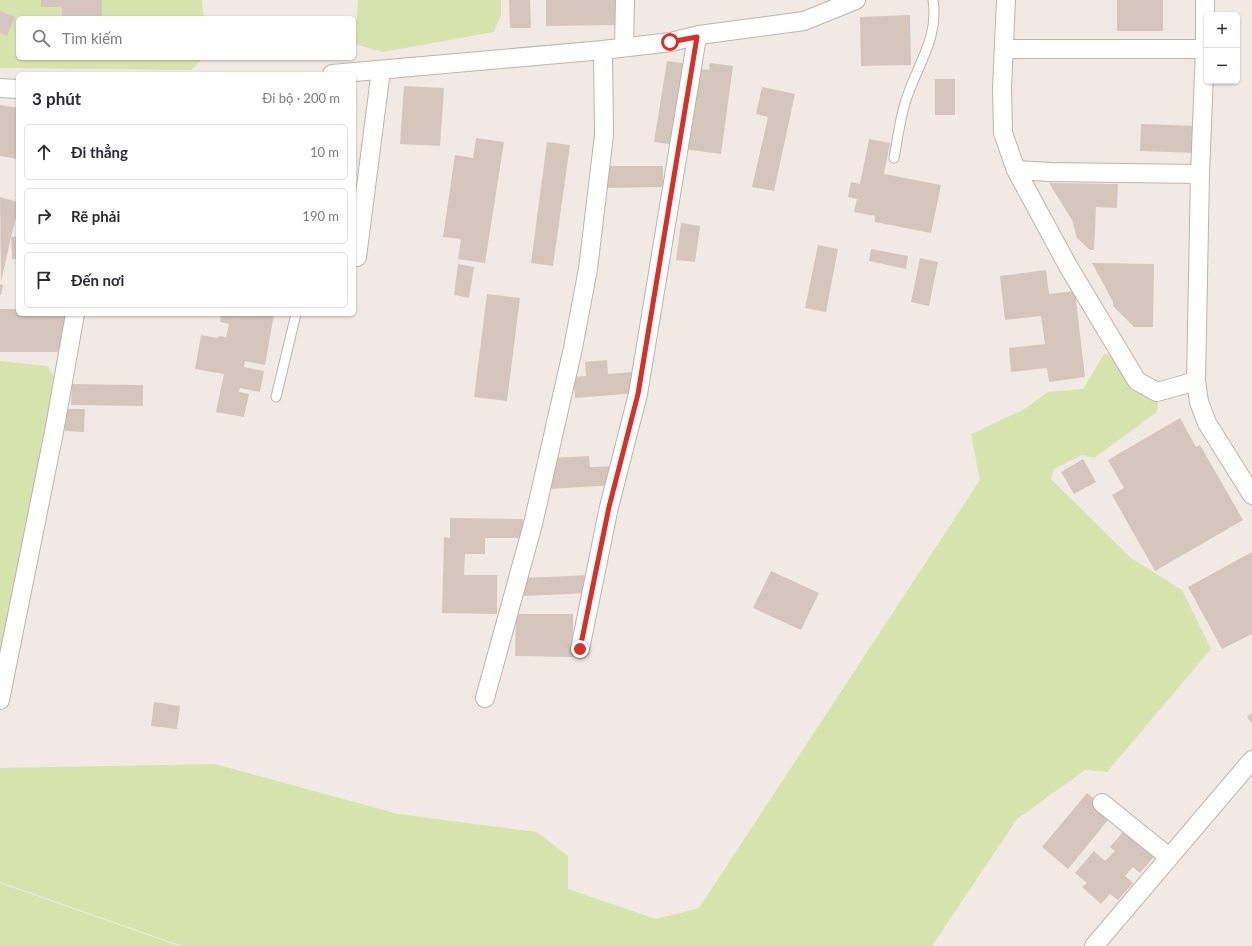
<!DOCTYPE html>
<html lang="vi">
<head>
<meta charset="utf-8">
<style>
  body { margin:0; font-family:Lato,sans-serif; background:#f7f7f7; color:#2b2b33 }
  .controls { position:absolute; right:12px; top:12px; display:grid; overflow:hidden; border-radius:6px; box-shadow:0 1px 3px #0004 }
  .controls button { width:36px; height:36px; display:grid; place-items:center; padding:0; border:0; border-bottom:1px solid #e1e1e2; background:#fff; color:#2b2b33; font:20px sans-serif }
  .stop { position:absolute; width:12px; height:12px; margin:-9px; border:3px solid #d93025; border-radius:50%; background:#fff }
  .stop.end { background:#d93025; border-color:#fff; box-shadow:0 1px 4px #0008 }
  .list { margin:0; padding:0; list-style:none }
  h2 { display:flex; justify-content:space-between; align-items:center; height:52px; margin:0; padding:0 16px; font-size:17px }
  h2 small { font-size:13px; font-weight:400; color:#7c7c81 }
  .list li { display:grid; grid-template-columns:26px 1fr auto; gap:12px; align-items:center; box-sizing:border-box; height:56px; margin:0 8px 8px; padding:0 8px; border:1px solid #e1e1e2; border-radius:6px }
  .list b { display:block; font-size:15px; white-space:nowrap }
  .list em { font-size:13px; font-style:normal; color:#7c7c81 }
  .icon { flex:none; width:22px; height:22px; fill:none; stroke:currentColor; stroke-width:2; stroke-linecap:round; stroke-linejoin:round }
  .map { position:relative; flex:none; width:1252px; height:946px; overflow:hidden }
  .search { position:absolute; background:#fff; box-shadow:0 1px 3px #0004; left:16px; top:16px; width:340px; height:44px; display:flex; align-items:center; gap:10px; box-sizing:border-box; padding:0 14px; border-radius:6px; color:#7c7c81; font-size:15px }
  .panel { position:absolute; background:#fff; box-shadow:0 1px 3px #0004; left:16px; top:72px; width:340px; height:244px; border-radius:6px }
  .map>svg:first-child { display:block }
  .green { fill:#d8e4ae }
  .building { fill:#d5c6bd }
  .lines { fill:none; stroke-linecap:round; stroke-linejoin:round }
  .lane-casing { stroke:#bfb3aa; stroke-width:11 }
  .street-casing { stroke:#bfb3aa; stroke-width:20 }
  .lane { stroke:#fff; stroke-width:9 }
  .street { stroke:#fff; stroke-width:18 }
  .route { stroke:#d93025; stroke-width:5 }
</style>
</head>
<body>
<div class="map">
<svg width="1252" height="946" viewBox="0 0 1252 946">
  <rect width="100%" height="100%" fill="#f1eae4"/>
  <path class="green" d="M0 0H202L204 18H18V58H204L191 70 0 68Z
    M358 0H501V15L494 32 383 52 355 44Z
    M1104 354 1113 356 1158 399 1157 412 1094 458 1082 455 1054 469 1051 479 1131 558 1182 590 1211 649 1107 772 1085 770 1017 819 932 946H182L0 882V768L215 764 398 814 537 832 568 856V889L656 919 699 908 980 480 971 434 1023 410 1048 392 1083 389Z
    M0 361 48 366 55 379 0 668Z
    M0 883 179 946H0Z"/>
  <path class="building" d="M41 0H102V18H62V7H41Z
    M509 0H530L531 28H510Z
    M546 0H618L619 25 546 26Z
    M1117 0H1163V31H1117Z
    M0 11 15 17 7 36 0 33Z
    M910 15 911 65 861 66 860 17Z
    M667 61 689 64 676 145 654 142Z
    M710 63 733 66 721 154 683 149 694 68 709 70Z
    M935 79H955V115H935Z
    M404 86 444 88 440 146 400 144Z
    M762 87 795 94 774 191 752 187 768 117 756 114Z
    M0 105 18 108V159L0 156Z
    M1141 124 1197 126 1196 153 1140 151Z
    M476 138 504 142 485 263 458 259 461 239 443 237 455 155 473 158Z
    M869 139 890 143 884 174 941 185 931 233 875 222V216L854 212 857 199 848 197 851 182 860 184Z
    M547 142 570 145 553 266 531 263Z
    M606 166H663V187L606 188Z
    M1049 183 1118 184 1117 208 1096 207 1094 250H1090L1077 238 1072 220Z
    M0 197 18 202V210L11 237 18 236V259H12L11 237 1 282Z
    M681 223 700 226 695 262 676 260Z
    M818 245 838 249 826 312 805 308Z
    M871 249 908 256 906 269 869 261Z
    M920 258 938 262 929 306 911 302Z
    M1092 263 1154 264 1153 327H1134L1113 306V302Z
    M458 264 474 267 469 298 454 295Z
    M1046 270 1049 294 1075 291 1085 377 1049 382 1047 368 1011 372 1009 348 1045 344 1041 316 1005 320 1000 276Z
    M0 284 3 285 1 295H0Z
    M487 294 520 298 507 401 474 397Z
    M0 309H18V314H65V352H0Z
    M221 314H274L265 365 245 361 244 367 264 371 260 392 240 388 239 392 249 394 244 417 216 412 224 374 195 369 201 335 218 338V336L226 337 229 324 220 322Z
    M607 360 608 374 634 372 636 393 575 398 574 377 586 376 585 362Z
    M72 384 143 385V406L71 405Z
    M66 409H85L84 432 65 431Z
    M1180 418 1196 447 1200 445 1243 520 1155 571 1112 495 1124 488 1108 460Z
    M589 456 590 467 615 466 614 485 549 489 552 458Z
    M1083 459 1096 482 1074 494 1061 472Z
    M450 518 523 519V538H485V554H465L464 575H497V614L442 613 444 537 450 538Z
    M1252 552V634L1222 649 1188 587Z
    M771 571 819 593 801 630 753 608Z
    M589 575V593L523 596V578Z
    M516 614H573V657L515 656Z
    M154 702 180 706 177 729 151 726Z
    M1252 713V723L1247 717Z
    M1087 793 1113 814 1068 869 1042 847Z
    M1128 826 1158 852 1140 873 1133 867 1125 876 1133 883 1118 900 1110 894 1101 904 1082 887 1087 883 1075 873 1094 851 1105 861 1115 851 1110 847Z"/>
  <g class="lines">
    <defs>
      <path id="lane" d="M894 158C898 138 900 116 907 97 918 64 939 37 933 0
        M276 397 296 314"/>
      <path id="street" d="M1006 0 1002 88 1003 133 1016 170 1068 266 1137 381 1157 392 1196 381
        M1205 0V49L1200 174 1196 381 1199 402 1207 423 1252 495
        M624 47 625 0
        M1004 49H1205
        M332 74 603 50 671 42 699 35 804 21 856 0
        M0 88 18 89
        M1016 170 1050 172 1200 174
        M357 257 381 70
        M580 649 609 507 638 394 697 37
        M485 698 533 524 573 348 588 269 604 135 603 50
        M0 700 54 432 75 314
        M1102 803 1169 857
        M1094 946 1252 760"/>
    </defs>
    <use href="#lane" class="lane-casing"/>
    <use href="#street" class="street-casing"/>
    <use href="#lane" class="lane"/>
    <use href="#street" class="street"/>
  </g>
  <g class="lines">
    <path class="route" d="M580 649 609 507 638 394 697 37 670 42"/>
  </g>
</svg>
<div class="controls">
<button>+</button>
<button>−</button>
</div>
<div class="stop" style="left:670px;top:42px"></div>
<div class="stop end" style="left:580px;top:649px"></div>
<div class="search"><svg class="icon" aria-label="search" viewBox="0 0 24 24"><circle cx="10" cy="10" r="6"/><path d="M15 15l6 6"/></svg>Tìm kiếm</div>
<section class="panel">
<h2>3 phút<small>Đi bộ · 200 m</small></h2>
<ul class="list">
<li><svg class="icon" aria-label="ahead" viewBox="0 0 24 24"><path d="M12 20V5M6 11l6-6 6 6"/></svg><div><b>Đi thẳng</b></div><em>10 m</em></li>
<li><svg class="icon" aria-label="right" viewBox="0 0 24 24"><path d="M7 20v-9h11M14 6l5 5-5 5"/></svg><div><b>Rẽ phải</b></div><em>190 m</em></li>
<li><svg class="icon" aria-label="arrive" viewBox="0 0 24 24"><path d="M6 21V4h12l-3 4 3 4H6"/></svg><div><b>Đến nơi</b></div></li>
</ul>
</section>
</div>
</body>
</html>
